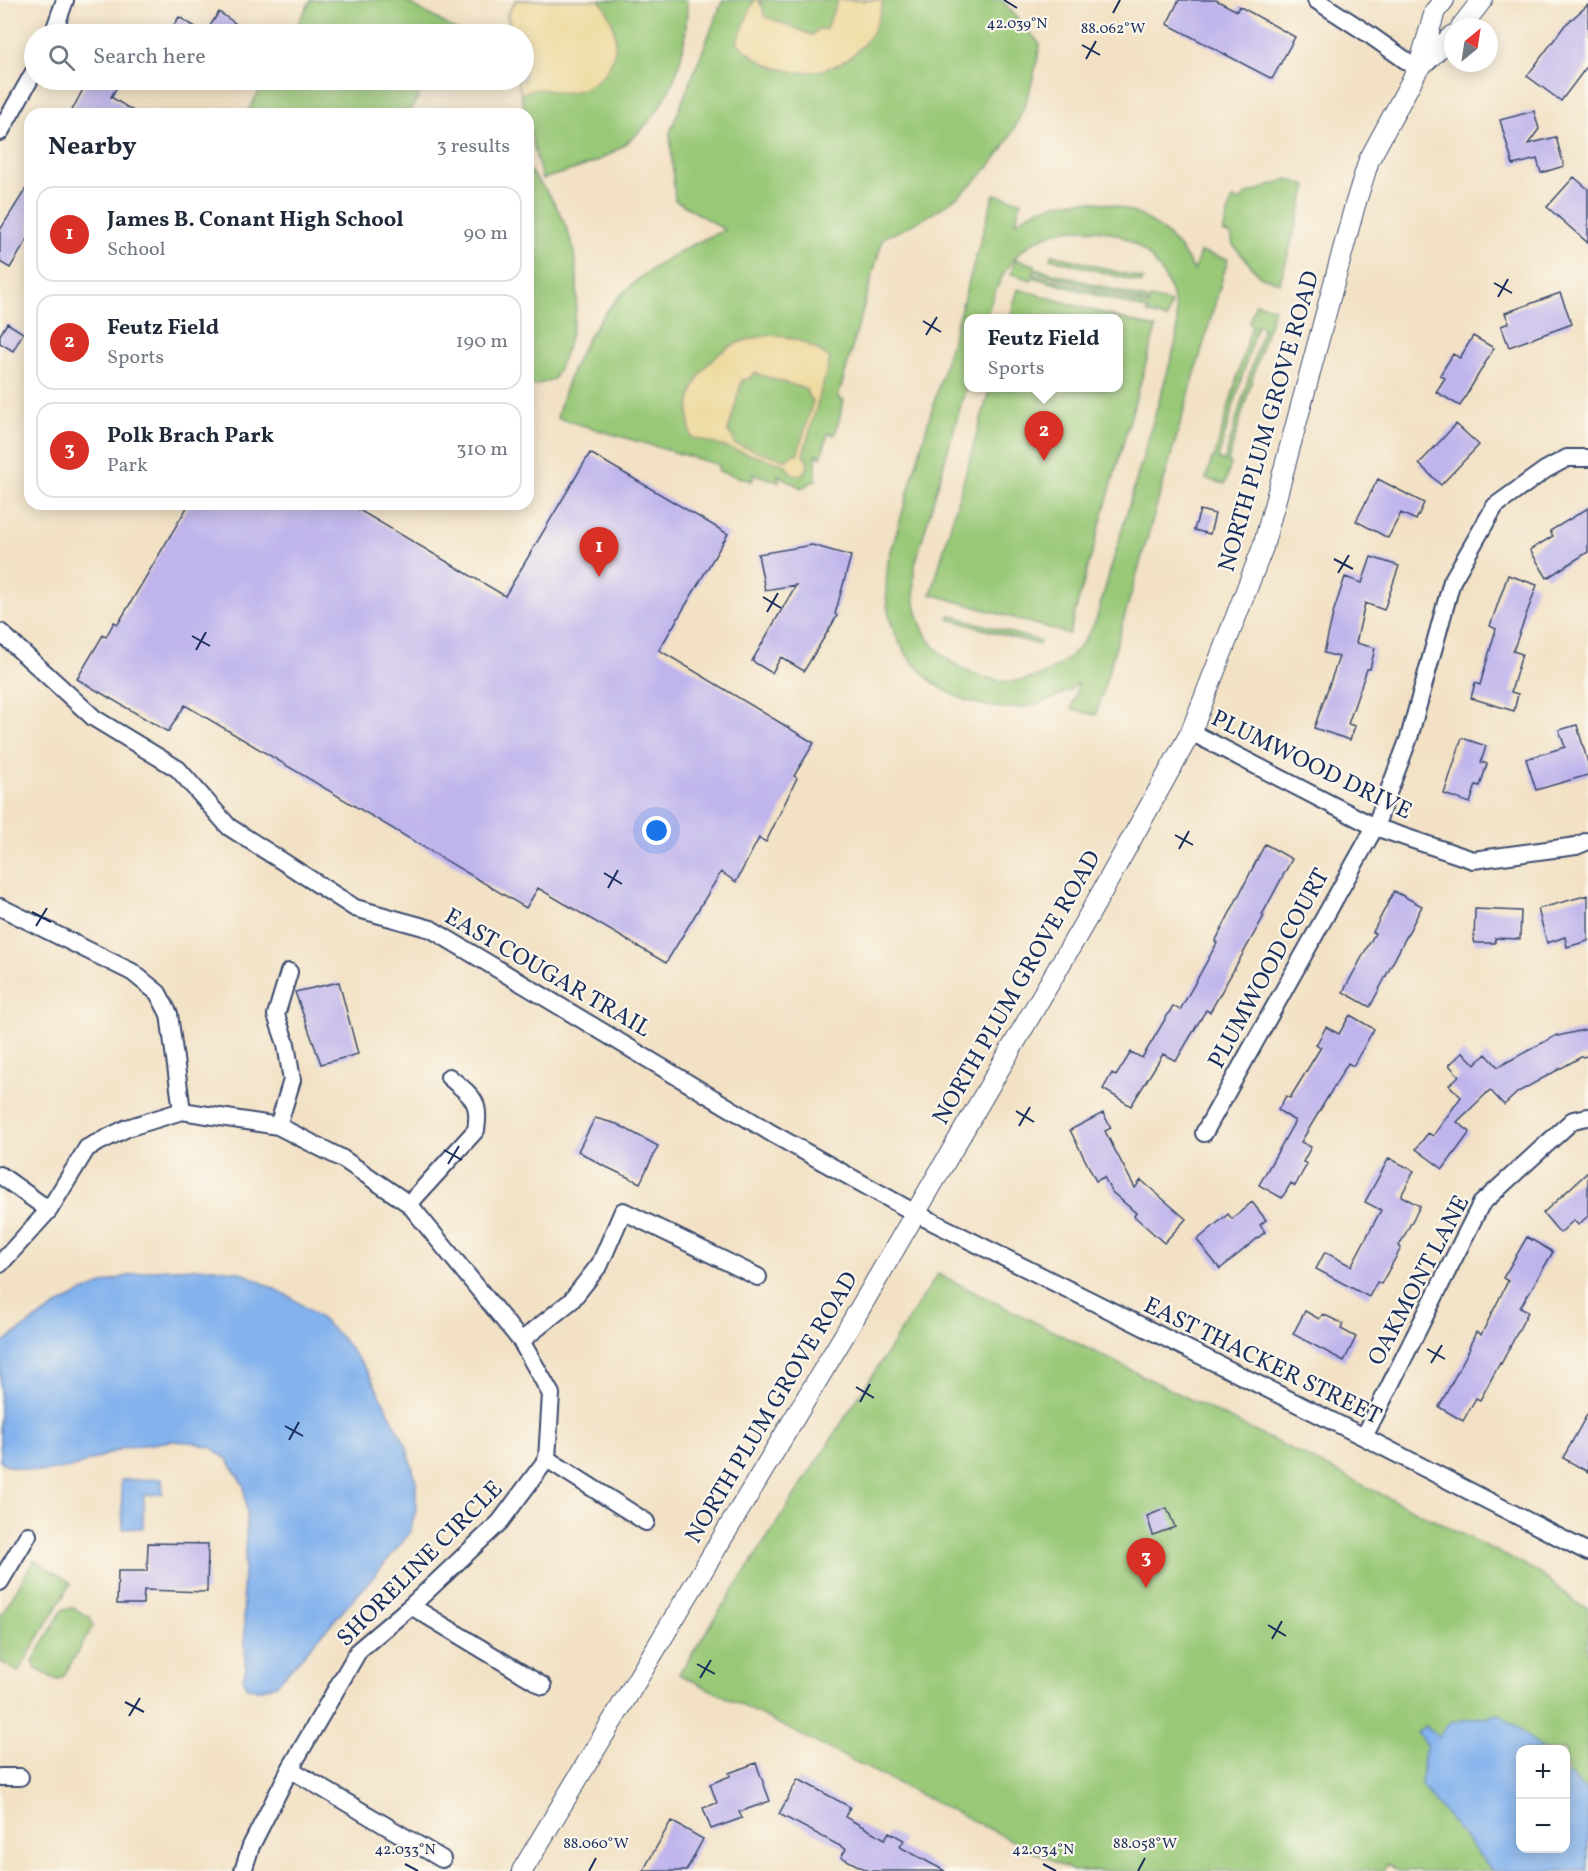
<!DOCTYPE html>
<html lang="en">
<head>
<meta charset="utf-8">
<style>
  body { margin:0; font-family:Vollkorn,serif; background:#f6f6f7; color:#1f2937 }
  .controls { position:absolute; right:18px; bottom:18px; display:grid; overflow:hidden; border-radius:12px; box-shadow:0 3px 15px #0003 }
  .controls button { width:54px; height:54px; display:grid; place-items:center; padding:0; border:0; border-bottom:2px solid #e0e1e3; background:#fff; color:#1f2937; font:30px sans-serif }
  .compass { position:absolute; left:1444px; top:18px; width:54px; height:54px; border-radius:50%; background:#fff; box-shadow:0 3px 15px #0003; rotate:30deg }
  .you { position:absolute; left:657px; top:831px; width:21px; height:21px; margin:-15px; border:4px solid #fff; border-radius:50%; background:#1a73e8; box-shadow:0 0 0 9px #1a73e833 }
  .badge { display:grid; place-items:center; width:39px; height:39px; border-radius:50%; background:#d93025; color:#fff; font-size:20px; font-weight:700 }
  .pin { position:absolute; translate:-50% -50px; filter:drop-shadow(0 2px 3px #0008) }
  .pin::after { content:''; position:absolute; top:32px; width:21px; height:18px; background:inherit; clip-path:polygon(0 0,100% 0,50% 100%) }
  .popup { position:absolute; left:964px; top:314px; width:159px; height:78px; box-sizing:border-box; display:grid; place-content:center; border-radius:12px; background:#fff; filter:drop-shadow(0 2px 4px #0005); font-size:20px; white-space:nowrap; color:#747a83 }
  .popup b { font-size:22px; color:#1f2937 }
  .popup::after { content:''; position:absolute; left:50%; top:100%; margin-left:-12px; border:12px solid transparent; border-top-color:#fff }
  .list { margin:0; padding:0; list-style:none }
  h2 { display:flex; justify-content:space-between; align-items:center; height:78px; margin:0; padding:0 24px; font-size:26px }
  h2 small { font-size:20px; font-weight:400; color:#747a83 }
  .list li { display:grid; grid-template-columns:39px 1fr auto; gap:18px; align-items:center; box-sizing:border-box; height:96px; margin:0 12px 12px; padding:0 12px; border:2px solid #e0e1e3; border-radius:18px }
  .list b { display:block; font-size:22px; white-space:nowrap }
  .list p { margin:0; font-size:20px; white-space:nowrap; color:#747a83 }
  .list em { font-size:20px; font-style:normal; color:#747a83 }
  .icon { flex:none; width:33px; height:33px; fill:none; stroke:currentColor; stroke-width:2; stroke-linecap:round; stroke-linejoin:round }
  .map { position:relative; flex:none; width:1588px; height:1871px; overflow:hidden }
  .search { position:absolute; background:#fff; box-shadow:0 3px 15px #0003; left:24px; top:24px; width:510px; height:66px; display:flex; align-items:center; gap:15px; box-sizing:border-box; padding:0 21px; border-radius:33px; color:#747a83; font-size:22px }
  .panel { position:absolute; background:#fff; box-shadow:0 3px 15px #0003; left:24px; top:108px; width:510px; height:402px; border-radius:18px }
  .map>svg:first-child { display:block }
  .green { fill:#99c877; stroke:#5a7c6a; stroke-width:1.5; fill-rule:evenodd }
  .sand { fill:#eeda9e; stroke:#84847e; stroke-width:1.5; fill-rule:evenodd }
  .water { fill:#83b2ed; stroke:#4f70a6; stroke-width:1.5 }
  .building { fill:#bfb4ec }
  .lines { fill:none; stroke-linecap:round; stroke-linejoin:round }
  .minor-casing { stroke:#3b4a6d; stroke-width:20 }
  .tertiary-casing { stroke:#3b4a6d; stroke-width:22 }
  .minor { stroke:#fff; stroke-width:16 }
  .tertiary { stroke:#fff; stroke-width:20 }
  .ticks { fill:none; stroke:#1b2f5e; stroke-width:2 }
  .labels { text-anchor:middle; stroke-width:4.5; stroke-linejoin:round; paint-order:stroke }
  .street-label { font-size:24px; fill:#1b2f5e; stroke:#fbf7ec }
  .ticks-label { font-size:15px; text-anchor:middle; fill:#1b2f5e; stroke:#fbf7ec; stroke-width:4.5; stroke-linejoin:round; paint-order:stroke }
</style>
</head>
<body>
<div class="map">
<svg width="1588" height="1871" viewBox="0 0 1588 1871">
  <rect width="100%" height="100%" fill="#fbf7ec"/>
  <filter id="ink" filterUnits="userSpaceOnUse"><feTurbulence type="fractalNoise" baseFrequency=".0167" numOctaves="2"/><feDisplacementMap in="SourceGraphic" scale="12" xChannelSelector="R" yChannelSelector="G"/><feConvolveMatrix kernelMatrix="1 2 1 2 8 2 1 2 1" color-interpolation-filters="sRGB"/></filter>
  <filter id="wash" filterUnits="userSpaceOnUse"><feTurbulence type="fractalNoise" baseFrequency=".008" numOctaves="4" result="noise"/><feDisplacementMap in="SourceGraphic" scale="24" xChannelSelector="R" yChannelSelector="G"/><feGaussianBlur stdDeviation="1.35" result="paint"/><feColorMatrix in="noise" values="0 0 0 0 0 0 0 0 0 0 0 0 0 0 0 0 0 1.4 0 .05"/><feComposite in="paint" operator="in"/></filter>
  <g filter="url(#wash)">
    <rect width="100%" height="100%" fill="#f2e1c4"/>
    <path class="green" d="M311 0H404L456 30 453 34H292Z
      M516 0H686L687 4C687 69 663 126 603 158 584 168 562 173 542 179L528 124V114H526L517 80H524V34L506 33 511 29 507 15Z
      M723 0H1002L1040 44C1025 145 976 200 883 238L838 398 844 400 835 435 828 433 821 458 816 454V480L801 488 778 475 779 482 754 474 752 481 718 471 719 465 557 418C581 319 632 268 725 230L675 200 670 132Z
      M266 80H428L408 114H246Z
      M528 169C536 179 545 188 551 198 588 255 583 320 554 379L528 388Z
      M1288 179 1307 186 1280 283 1260 276 1233 245 1231 235 1223 232 1232 199 1241 201 1245 195Z
      M994 194 1021 201 1016 222C1076 179 1162 205 1194 271L1200 252 1228 259 1096 715 1072 709 1078 684C1015 732 924 704 894 631 885 610 885 584 888 562ZM1071 229C1084 229 1096 229 1109 232 1156 246 1183 294 1176 342L1096 620C1070 674 1018 697 963 669 944 659 927 642 920 622 913 605 913 586 914 568L969 377V318H986C1000 271 1018 237 1071 229Z
      M1052 254 1143 279 1142 283 1050 258Z
      M1015 259 1035 265V268L1150 300 1151 298 1171 303 1167 319 1147 313 1148 310 1032 277 1031 280 1011 274ZM1034 271 1149 304V305L1148 306 1033 274Z
      M1018 289 1156 328 1069 634 931 594 990 388H1119V318H1010Z
      M1256 303 1274 308 1268 329H1267L1228 462 1231 463 1225 484 1206 479 1212 458H1214L1252 325 1249 323ZM1257 325 1263 328 1224 462 1218 459Z
      M949 615 1040 641 1039 645 948 619Z
      M938 1274 1538 1572 1577 1603 1588 1608V1871H1399L1387 1864 1383 1871H1073L679 1674ZM1520 1750H1566V1848H1520Z
      M34 1560 71 1583 18 1672 0 1661V1617Z
      M73 1608 90 1617 93 1626 63 1677 57 1680 36 1669 33 1661 63 1609Z"/>
    <path class="sand" d="M516 0H599C628 33 618 82 572 92 558 95 550 88 539 89 533 89 526 92 521 94L517 80H524V34H513L507 15Z
      M754 0H759C760 5 765 8 764 16L812 35 818 29H826L838 0H883C871 75 788 96 737 42Z
      M776 335C797 338 814 345 830 359L803 455 807 460 808 467 801 475 791 474 786 465 691 437C680 377 718 338 776 335ZM754 373 806 389 808 396 813 400 798 453 792 455 787 460 734 444 733 437 728 432 742 380 749 379Z"/>
    <path class="water" d="M212 1268 241 1272 290 1297 319 1317 341 1337 368 1372 406 1445 416 1481V1510L409 1534 369 1582 276 1685 257 1690 247 1687 243 1678 246 1668 243 1590 247 1515 244 1486 228 1460 212 1448 192 1442 171 1441 123 1448 74 1467 40 1472 9 1466 0 1461V1345C49 1308 94 1279 156 1270 174 1268 194 1269 212 1268Z
      M162 1479 163 1494 144 1495 143 1528 123 1529 121 1480Z
      M1500 1714 1542 1749 1520 1750V1848H1566V1772L1588 1792V1871H1493L1489 1867 1421 1785 1423 1757 1427 1746 1417 1732 1425 1726 1438 1736 1451 1722Z"/>
    <g id="blocks">
      <path class="building" d="M1179 0H1216L1237 11 1239 6 1295 37 1272 79 1167 24Z
        M1588 5V65L1561 101 1527 76 1565 25Z
        M219 12 236 24 229 34H216L208 29Z
        M179 17 207 34H168Z
        M88 80H121L111 97 138 114H70Z
        M1534 111 1539 129 1528 144 1556 137 1564 166 1541 173 1537 159 1513 165 1500 120Z
        M1574 177 1588 189V243L1547 207Z
        M30 182V235L10 268 0 262V230Z
        M1560 293 1572 324 1509 347 1501 326 1509 323 1505 313Z
        M7 323 23 333 13 351 0 343V335Z
        M1473 336 1494 348 1460 406 1436 392 1445 378 1440 375 1453 354 1460 358Z
        M1456 424 1479 445 1441 485 1419 464Z
        M590 453 728 534 659 650 814 743 794 776 797 778 766 842 759 838 736 882 721 872 666 963 538 888 526 908 185 705 168 732 77 679 103 635 106 637 114 622 118 624 189 504H349L505 596Z
        M1378 479 1424 503 1416 520 1401 513 1388 538 1356 521Z
        M1588 508V552L1547 578 1530 550 1553 536 1550 531Z
        M1200 510 1215 514 1210 534 1194 530Z
        M812 545 851 556 835 614 837 616 804 671 781 657 772 673 752 661 796 585 765 590 758 554Z
        M1371 557 1399 566 1384 610 1365 603 1356 643 1375 648 1370 669H1367L1348 724 1355 726 1350 740 1314 728 1339 657 1324 653 1334 610 1345 577 1362 583Z
        M1508 575 1537 585 1513 651 1522 654 1511 692 1518 694 1514 711 1471 698 1475 683 1480 685 1496 629 1490 626Z
        M1577 725 1588 763V775L1536 790 1526 759 1565 747 1559 730Z
        M1462 738 1486 746 1481 762 1487 764 1480 786 1476 785 1470 803 1444 794Z
        M1265 844 1292 859 1262 915 1264 916 1210 1012 1206 1010 1176 1061 1163 1054 1131 1106 1103 1089 1112 1073 1116 1076 1131 1052 1142 1058 1173 1006 1180 1010 1217 943 1215 942Z
        M1394 891 1422 906 1370 1007 1343 992 1375 933 1373 932Z
        M1588 895V941L1567 947 1565 937 1547 943 1538 909Z
        M1475 909 1521 911 1520 939 1495 938V943H1474Z
        M339 982 358 1054 321 1064 295 992Z
        M1350 1015 1374 1029 1353 1066 1348 1063 1301 1142 1311 1147 1303 1162 1307 1164 1295 1186 1291 1183 1282 1198 1259 1185 1295 1121 1278 1110 1286 1096 1290 1098 1321 1047 1316 1045 1326 1027 1339 1034Z
        M1588 1029V1056L1581 1057 1518 1092 1504 1105 1490 1090 1457 1122 1470 1132 1443 1169 1416 1149 1428 1133 1433 1136 1461 1097 1449 1085 1459 1076 1449 1065 1463 1052 1475 1065 1486 1054 1498 1067 1557 1035 1558 1036Z
        M1103 1113 1111 1128 1105 1131 1135 1188 1141 1180 1186 1219 1164 1243 1134 1216 1136 1213 1112 1192 1104 1177 1096 1181 1070 1130Z
        M595 1118 617 1124 658 1146 640 1183 600 1164 578 1151Z
        M1389 1158 1414 1171 1401 1196 1420 1206 1399 1246 1401 1248 1381 1284 1377 1282 1369 1297 1316 1269 1325 1252 1351 1266 1381 1210 1365 1202Z
        M1588 1172V1216L1578 1225 1574 1220 1560 1233 1543 1213Z
        M1252 1202 1266 1220 1260 1225 1265 1232 1220 1269 1197 1240 1228 1214 1232 1219Z
        M1527 1237 1553 1252 1520 1308 1528 1312 1501 1364 1500 1363 1480 1400 1476 1398 1463 1421 1439 1407 1470 1348 1469 1347 1476 1332 1481 1335 1508 1281 1503 1278Z
        M1305 1311 1319 1319 1323 1314 1343 1324 1341 1329 1356 1337 1344 1361 1293 1334Z
        M1588 1413V1472L1563 1458Z
        M1167 1508 1175 1527 1153 1535 1147 1516Z
        M148 1543 208 1544 207 1592 144 1590 143 1604H117L118 1571H147Z
        M756 1763 770 1801 739 1812 742 1818 711 1829 703 1808 717 1803 710 1784 730 1776 729 1773Z
        M798 1779 850 1807 845 1817 885 1839 889 1832 904 1840 900 1847 945 1871H868L841 1857 846 1849 779 1814Z
        M671 1821 703 1839 686 1871H643Z"/>
    </g>
  </g>
  <g filter="url(#ink)">
    <use href="#blocks" fill-opacity="0" stroke="#3b4a6d" stroke-width="1.5"/>
    <g class="lines">
      <defs>
        <path id="minor" d="M1316 0 1367 33 1418 69
          M53 34 65 0
          M0 132 34 72
          M0 632 94 718 178 769 229 827 355 908 431 929 773 1134 915 1213 1364 1437 1588 1552
          M1191 732 1375 827 1473 860 1576 846 1588 841
          M0 907 132 972 158 993 169 1014 182 1111
          M278 1126 292 1080 286 1044 276 1015 289 972
          M1204 1133 1375 827 1409 738 1452 581 1495 506 1545 470 1567 458H1588
          M0 1175 49 1210
          M409 1204 476 1130C481 1099 471 1096 449 1077
          M0 1264 49 1210 87 1148 127 1128 182 1111 278 1126 343 1159 409 1204 521 1341 551 1394 547 1459 500 1522 411 1606 359 1650 290 1769 251 1846 243 1871
          M521 1341 571 1301 600 1264 623 1211 758 1277
          M1364 1437 1481 1204 1573 1120 1588 1117
          M547 1459 646 1522
          M0 1582 28 1535
          M411 1606 543 1686
          M290 1769 442 1859
          M0 1777H20"/>
        <path id="tertiary" d="M1461 27 1482 0
          M1420 67 1453 35
          M522 1871 845 1334 1089 915 1191 732 1263 547 1355 205 1369 160 1418 69 1435 11 1444 0"/>
      </defs>
      <use href="#minor" class="minor-casing"/>
      <use href="#tertiary" class="tertiary-casing"/>
      <use href="#minor" class="minor"/>
      <use href="#tertiary" class="tertiary"/>
    </g>
  </g>
  <path class="ticks" d="M1004 0 1017 8M1113 13 1120 0M1082 45 1100 55M1086 59 1096 41M1494 283 1512 293M1498 297 1508 279M923 321 941 332M926 335 937 317M1334 559 1353 569M1338 573 1349 555M763 597 781 608M767 612 778 593M192 636 210 646M196 650 206 632M1175 835 1193 845M1179 849 1189 831M604 873 622 884M608 888 618 870M32 912 51 922M36 926 47 908M1016 1111 1034 1122M1019 1126 1030 1107M444 1150 462 1160M448 1164 459 1146M1427 1349 1445 1359M1431 1363 1442 1345M856 1387 874 1398M860 1402 870 1384M285 1426 303 1436M289 1440 299 1422M1268 1625 1286 1636M1272 1639 1282 1621M697 1664 715 1674M700 1678 711 1660M125 1702 144 1712M129 1716 140 1698M405 1864 418 1871M1043 1864 1056 1871M589 1871 596 1858M1138 1871 1145 1858"/>
  <g class="labels">
    <g class="street-label">
      <text transform="translate(1268 421) rotate(-74)" y="8">NORTH PLUM GROVE ROAD</text>
      <text transform="translate(1312 764) rotate(26)" y="8">PLUMWOOD DRIVE</text>
      <text transform="translate(1268 968) rotate(-61)" y="8">PLUMWOOD COURT</text>
      <text transform="translate(548 972) rotate(30)" y="8">EAST COUGAR TRAIL</text>
      <text transform="translate(1016 987) rotate(-60)" y="8">NORTH PLUM GROVE ROAD</text>
      <text transform="translate(1418 1280) rotate(-62)" y="8">OAKMONT LANE</text>
      <text transform="translate(1263 1360) rotate(26)" y="8">EAST THACKER STREET</text>
      <text transform="translate(771 1407) rotate(-59)" y="8">NORTH PLUM GROVE ROAD</text>
      <text transform="translate(419 1563) rotate(-45)" y="8">SHORELINE CIRCLE</text>
    </g>
  </g>
  <g class="ticks-label">
    <text x="1017" y="28">42.039°N</text>
    <text x="1113" y="33">88.062°W</text>
    <text x="596" y="1848">88.060°W</text>
    <text x="1145" y="1848">88.058°W</text>
    <text x="405" y="1854">42.033°N</text>
    <text x="1043" y="1854">42.034°N</text>
  </g>
</svg>
<div class="controls">
<button>+</button>
<button>−</button>
</div>
<svg class="compass" viewBox="-18 -18 36 36"><path d="M0-13l5 13h-10z" fill="#e53935"/><path d="M0 13l5-13h-10z" fill="#747a83"/></svg>
<div class="you"></div>
<div class="pin badge" style="left:599px;top:577px">1</div>
<div class="pin badge" style="left:1044px;top:461px">2</div>
<div class="popup"><b>Feutz Field</b>Sports</div>
<div class="pin badge" style="left:1146px;top:1588px">3</div>
<div class="search"><svg class="icon" aria-label="search" viewBox="0 0 24 24"><circle cx="10" cy="10" r="6"/><path d="M15 15l6 6"/></svg>Search here</div>
<section class="panel">
<h2>Nearby<small>3 results</small></h2>
<ul class="list">
<li><span class="badge">1</span><div><b>James B. Conant High School</b><p>School</p></div><em>90 m</em></li>
<li><span class="badge">2</span><div><b>Feutz Field</b><p>Sports</p></div><em>190 m</em></li>
<li><span class="badge">3</span><div><b>Polk Brach Park</b><p>Park</p></div><em>310 m</em></li>
</ul>
</section>
</div>
</body>
</html>
